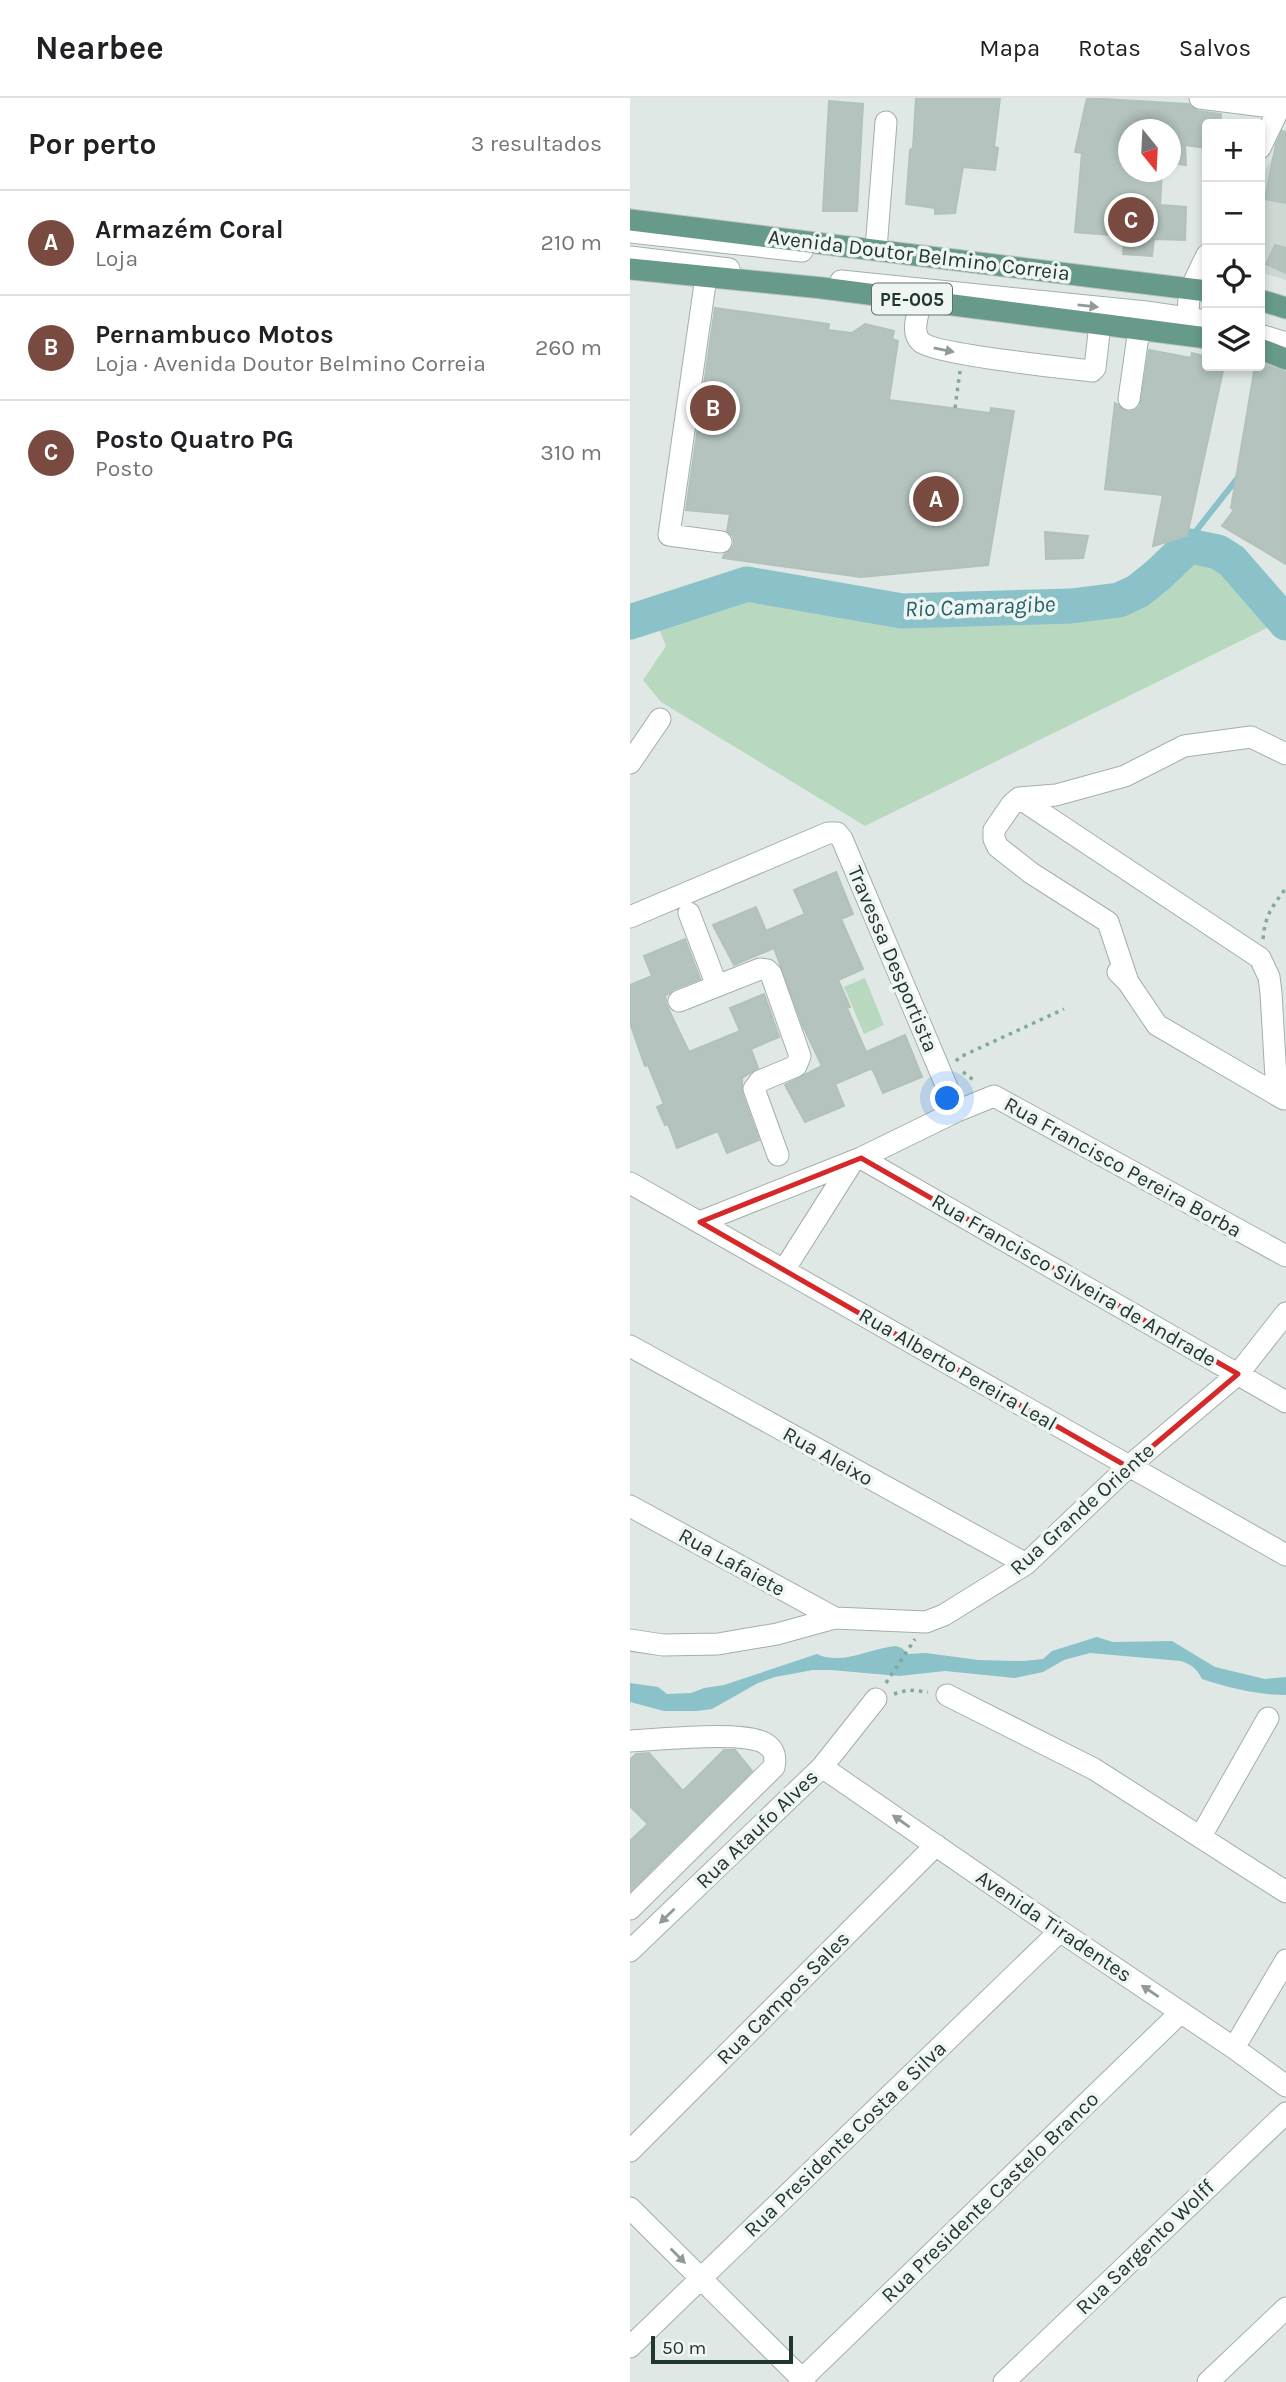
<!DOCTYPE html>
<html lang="pt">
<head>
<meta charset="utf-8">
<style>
  body { margin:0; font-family:Karla,sans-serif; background:#f6f6f6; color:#202124 }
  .controls { position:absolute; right:21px; top:21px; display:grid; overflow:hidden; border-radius:7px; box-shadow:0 4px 10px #0003 }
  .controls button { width:63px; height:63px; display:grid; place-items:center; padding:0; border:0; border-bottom:2px solid #e0e0e0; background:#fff; color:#202124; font:35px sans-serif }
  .compass { position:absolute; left:488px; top:21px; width:63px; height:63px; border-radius:50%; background:#fff; box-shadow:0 4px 10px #0003; rotate:162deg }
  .scale { position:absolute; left:21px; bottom:18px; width:142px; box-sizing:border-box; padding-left:7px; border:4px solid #223630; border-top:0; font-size:19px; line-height:24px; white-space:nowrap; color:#223630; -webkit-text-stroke:5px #eff6f2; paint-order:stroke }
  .you { position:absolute; left:318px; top:1001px; width:24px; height:24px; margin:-18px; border:5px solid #fff; border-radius:50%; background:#1a73e8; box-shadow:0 0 0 10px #1a73e833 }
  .badge { display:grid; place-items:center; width:46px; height:46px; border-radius:50%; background:#784a40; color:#fff; font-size:23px; font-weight:700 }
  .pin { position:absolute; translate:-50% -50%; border:4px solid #fff; box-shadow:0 2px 7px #0006 }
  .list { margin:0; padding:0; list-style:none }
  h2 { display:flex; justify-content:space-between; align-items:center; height:91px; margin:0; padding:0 28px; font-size:30px }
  h2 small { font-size:23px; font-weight:400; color:#757577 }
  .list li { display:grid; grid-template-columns:46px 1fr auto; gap:21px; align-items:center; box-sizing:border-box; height:105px; padding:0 28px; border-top:2px solid #e0e0e0 }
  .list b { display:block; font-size:26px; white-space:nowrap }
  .list p { margin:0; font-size:23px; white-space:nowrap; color:#757577 }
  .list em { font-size:23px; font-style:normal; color:#757577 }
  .icon { flex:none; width:38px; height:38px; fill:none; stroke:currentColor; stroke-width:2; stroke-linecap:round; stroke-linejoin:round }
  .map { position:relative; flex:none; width:656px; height:2284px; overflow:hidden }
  header { display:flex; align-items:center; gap:42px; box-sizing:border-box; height:98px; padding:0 35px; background:#fff; border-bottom:2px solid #e0e0e0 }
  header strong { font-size:33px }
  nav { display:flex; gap:38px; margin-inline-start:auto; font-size:24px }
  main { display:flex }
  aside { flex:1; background:#fff }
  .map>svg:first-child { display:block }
  .built { fill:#cdd8d3 }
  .green { fill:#b9d8c0 }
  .water { fill:#8bc1c9 }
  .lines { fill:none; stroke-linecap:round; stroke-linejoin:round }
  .stream { stroke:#8bc1c9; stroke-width:6 }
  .river { stroke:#8bc1c9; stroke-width:35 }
  .building { fill:#b4c3bd; stroke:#b2c1ba; stroke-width:2 }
  .minor-casing { stroke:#a3afaa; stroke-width:23 }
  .major-casing { stroke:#bdc3c1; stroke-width:23 }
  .path { stroke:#82a99b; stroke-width:3.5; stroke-dasharray:3.5 5; stroke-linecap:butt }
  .minor { stroke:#fff; stroke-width:21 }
  .major { stroke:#679a8b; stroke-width:21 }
  .oneway { fill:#909a98 }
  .marked { fill:none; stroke:#d62828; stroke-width:5; stroke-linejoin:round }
  .labels { text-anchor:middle; stroke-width:7; stroke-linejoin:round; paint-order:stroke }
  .shield { fill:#eff6f2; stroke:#60706a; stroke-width:2 }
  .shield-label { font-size:19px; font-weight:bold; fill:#223630 }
  .street-label { font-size:21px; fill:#223630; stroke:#eff6f2 }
  .water-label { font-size:23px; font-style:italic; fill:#22626c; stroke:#eff6f2 }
</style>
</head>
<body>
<header>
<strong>Nearbee</strong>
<nav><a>Mapa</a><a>Rotas</a><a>Salvos</a></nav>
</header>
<main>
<aside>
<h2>Por perto<small>3 resultados</small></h2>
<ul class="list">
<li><span class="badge">A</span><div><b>Armazém Coral</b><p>Loja</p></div><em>210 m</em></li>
<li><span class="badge">B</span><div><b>Pernambuco Motos</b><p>Loja · Avenida Doutor Belmino Correia</p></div><em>260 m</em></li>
<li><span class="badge">C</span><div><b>Posto Quatro PG</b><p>Posto</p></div><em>310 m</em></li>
</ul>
</aside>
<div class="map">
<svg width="656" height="2284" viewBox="0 0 656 2284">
  <rect width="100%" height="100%" fill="#dfe8e4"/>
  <path class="built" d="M656 32V182L630 174V83Z"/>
  <path class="green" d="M555 447 588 454 602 463 653 522 235 728 31 604 13 582 36 548 23 516 117 486 272 513 440 508 489 502 508 493 528 477 550 456Z
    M235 880 254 927 234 936 214 889Z"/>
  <path class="water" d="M467 1539 483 1544 542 1543 585 1569 635 1581 656 1579V1597C628 1597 599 1590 572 1581 567 1571 562 1567 551 1563L460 1555 434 1562 413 1574 385 1580 315 1573 269 1578 201 1572H183L145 1579 128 1585 82 1611 67 1613H34L0 1604V1585L28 1589 37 1596 61 1595 74 1590 94 1587 187 1556C211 1568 241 1550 266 1548L272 1550 278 1556 296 1555 348 1562 393 1563 413 1561 422 1553Z"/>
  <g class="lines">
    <path class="stream" d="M555 447 610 377"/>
    <path class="river" d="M0 524 117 486 272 513 441 508 489 502 508 493 528 477 550 456 555 447 588 454 602 463 656 525"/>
  </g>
  <path class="building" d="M286 0H370L364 49 368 50 365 72 333 69 325 115 305 116V110L276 106 280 52 283 50Z
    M457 0 558 6 568 13 591 16 590 26H577V50L555 47 556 67 541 65V32H499V74H532L530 107 556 109 555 142 524 141 522 158 493 156 495 138 445 134 452 55 445 54Z
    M199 3 233 6 227 113H193Z
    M652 33 656 34V105L635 101 646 46Z
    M645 147 656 150V175L636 166Z
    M85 210 199 226 198 232 222 235 235 226 264 233 262 241 268 243 259 302 360 315 361 310 384 313 358 467 231 479 93 460 94 457 101 452 104 446 103 438 97 433 100 416 56 412Z
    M519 252 561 260 562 255 577 259V268H594L557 438 523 448 533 397 475 391 485 305 498 314 504 313 510 309Z
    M630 265 656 274V466L592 428 604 412 601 410 625 268H630Z
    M415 434 458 438 453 460 416 461Z
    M206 774 223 816 211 821 233 871 208 882 220 909 217 910 236 954 275 937 292 979 253 995 243 972 240 971 205 986 214 1008 175 1024 155 987 192 968 173 928 144 850 104 867 83 827 126 809 136 833 175 816 164 792Z
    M55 841 70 881 44 891 35 898 37 908 59 954 110 933 100 910 134 896 149 939 121 951 128 970 112 980V995L129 1042 97 1055 88 1033 47 1050 38 1026 35 1027 27 1009 34 1006 18 967 15 968 0 925V887L22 878 14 858Z
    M94 1652H105L122 1673 0 1793V1743L18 1726 0 1708V1662L6 1656 19 1655 53 1693Z"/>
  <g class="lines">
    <defs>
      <path id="minor" d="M570 0 649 10
        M630 50 654 0
        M0 134 172 153
        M246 151 256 24
        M0 159 99 171
        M76 179 39 437 91 444
        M211 183 516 214 577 223
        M292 203C288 215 280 234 291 244 304 256 436 270 462 273L465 270 470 226
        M561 230C553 199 564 184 577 157
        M630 237 656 245
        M499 301 509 231
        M0 665 30 621
        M389 700 630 860 639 879 641 895 647 997
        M59 815 87 888 130 871 137 872 141 876 170 958 166 968 130 983 124 991 148 1057
        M0 819 198 735H207L212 741 327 1013 231 1060 70 1124
        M488 874 498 884 527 927 654 1001
        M498 884 478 824 401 775 368 749 364 741V732L382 706 389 700 426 697 495 678 554 648 621 639 656 656
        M49 903 87 888
        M327 1013 364 998 656 1158
        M231 1060 656 1304
        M0 1085 656 1457
        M154 1172 223 1063
        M0 1248 396 1466
        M0 1408 205 1520
        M0 1542 33 1547 88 1546 147 1536 205 1520 296 1524 314 1517 396 1466 498 1369 608 1276 656 1215
        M317 1597 464 1671 656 1794
        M0 1643C28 1642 115 1632 136 1646 145 1652 146 1659 144 1669L0 1811
        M192 1669 430 1833 604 1950 656 1988
        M571 1738 638 1620
        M0 1853 192 1669 246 1601
        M604 1950 656 1862
        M0 2053 306 1747
        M0 2110 175 2284
        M0 2249 430 1833
        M169 2284 551 1914
        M374 2284 656 2015
        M578 2284 656 2210"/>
      <path id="major" d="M0 122 577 193
        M0 171 192 190 577 240
        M630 202 656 210
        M630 251 656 261"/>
    </defs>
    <use href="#minor" class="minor-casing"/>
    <use href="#major" class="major-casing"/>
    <path class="path" d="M325 310 330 273
      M633 841C635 817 642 809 656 790
      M326 963 330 959 434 911
      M333 974 346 984
      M256 1585 285 1541
      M264 1596 278 1592 298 1594"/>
    <use href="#minor" class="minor"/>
    <use href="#major" class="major"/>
  </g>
  <defs><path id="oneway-solid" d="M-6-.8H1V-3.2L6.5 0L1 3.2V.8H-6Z" transform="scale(1.75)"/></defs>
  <g class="oneway">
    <use href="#oneway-solid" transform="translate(458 208) rotate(6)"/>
    <use href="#oneway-solid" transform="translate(314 252) rotate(12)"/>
    <use href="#oneway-solid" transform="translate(271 1723) rotate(-145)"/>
    <use href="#oneway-solid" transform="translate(37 1818) rotate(136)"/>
    <use href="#oneway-solid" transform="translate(520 1893) rotate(-146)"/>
    <use href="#oneway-solid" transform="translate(48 2158) rotate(45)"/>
  </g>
  <path class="marked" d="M231 1060 608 1276 498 1369 70 1124Z"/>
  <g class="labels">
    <rect class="shield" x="242" y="185.5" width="80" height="31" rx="5"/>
    <g class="shield-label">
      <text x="282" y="208">PE-005</text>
    </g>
    <g class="street-label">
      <text transform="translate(289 157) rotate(7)" y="7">Avenida Doutor Belmino Correia</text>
      <text transform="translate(263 861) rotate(67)" y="7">Travessa Desportista</text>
      <text transform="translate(493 1069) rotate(29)" y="7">Rua Francisco Pereira Borba</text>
      <text transform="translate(444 1182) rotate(30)" y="7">Rua Francisco Silveira de Andrade</text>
      <text transform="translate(328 1271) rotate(30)" y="7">Rua Alberto Pereira Leal</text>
      <text transform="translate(198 1358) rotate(29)" y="7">Rua Aleixo</text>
      <text transform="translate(452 1411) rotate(-42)" y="7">Rua Grande Oriente</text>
      <text transform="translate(102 1464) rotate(29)" y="7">Rua Lafaiete</text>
      <text transform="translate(127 1731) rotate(-44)" y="7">Rua Ataufo Alves</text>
      <text transform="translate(424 1828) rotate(34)" y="7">Avenida Tiradentes</text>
      <text transform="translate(153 1900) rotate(-45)" y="7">Rua Campos Sales</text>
      <text transform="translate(215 2041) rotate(-44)" y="7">Rua Presidente Costa e Silva</text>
      <text transform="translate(360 2099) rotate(-44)" y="7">Rua Presidente Castelo Branco</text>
      <text transform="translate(515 2149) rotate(-44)" y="7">Rua Sargento Wolff</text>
    </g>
    <g class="water-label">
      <text transform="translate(350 508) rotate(-2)" y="8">Rio Camaragibe</text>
    </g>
  </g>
</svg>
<div class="controls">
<button>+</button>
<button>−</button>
<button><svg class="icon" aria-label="locate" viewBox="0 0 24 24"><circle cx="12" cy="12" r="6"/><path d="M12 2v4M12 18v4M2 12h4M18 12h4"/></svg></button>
<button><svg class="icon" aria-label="layers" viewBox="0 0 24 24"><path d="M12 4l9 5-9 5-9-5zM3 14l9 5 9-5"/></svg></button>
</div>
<svg class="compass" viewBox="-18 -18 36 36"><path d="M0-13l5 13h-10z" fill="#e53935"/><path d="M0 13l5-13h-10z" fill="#757577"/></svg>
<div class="scale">50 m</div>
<div class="you"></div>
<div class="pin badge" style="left:306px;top:401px">A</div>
<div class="pin badge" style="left:83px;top:310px">B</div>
<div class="pin badge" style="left:501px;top:122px">C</div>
</div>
</main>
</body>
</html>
